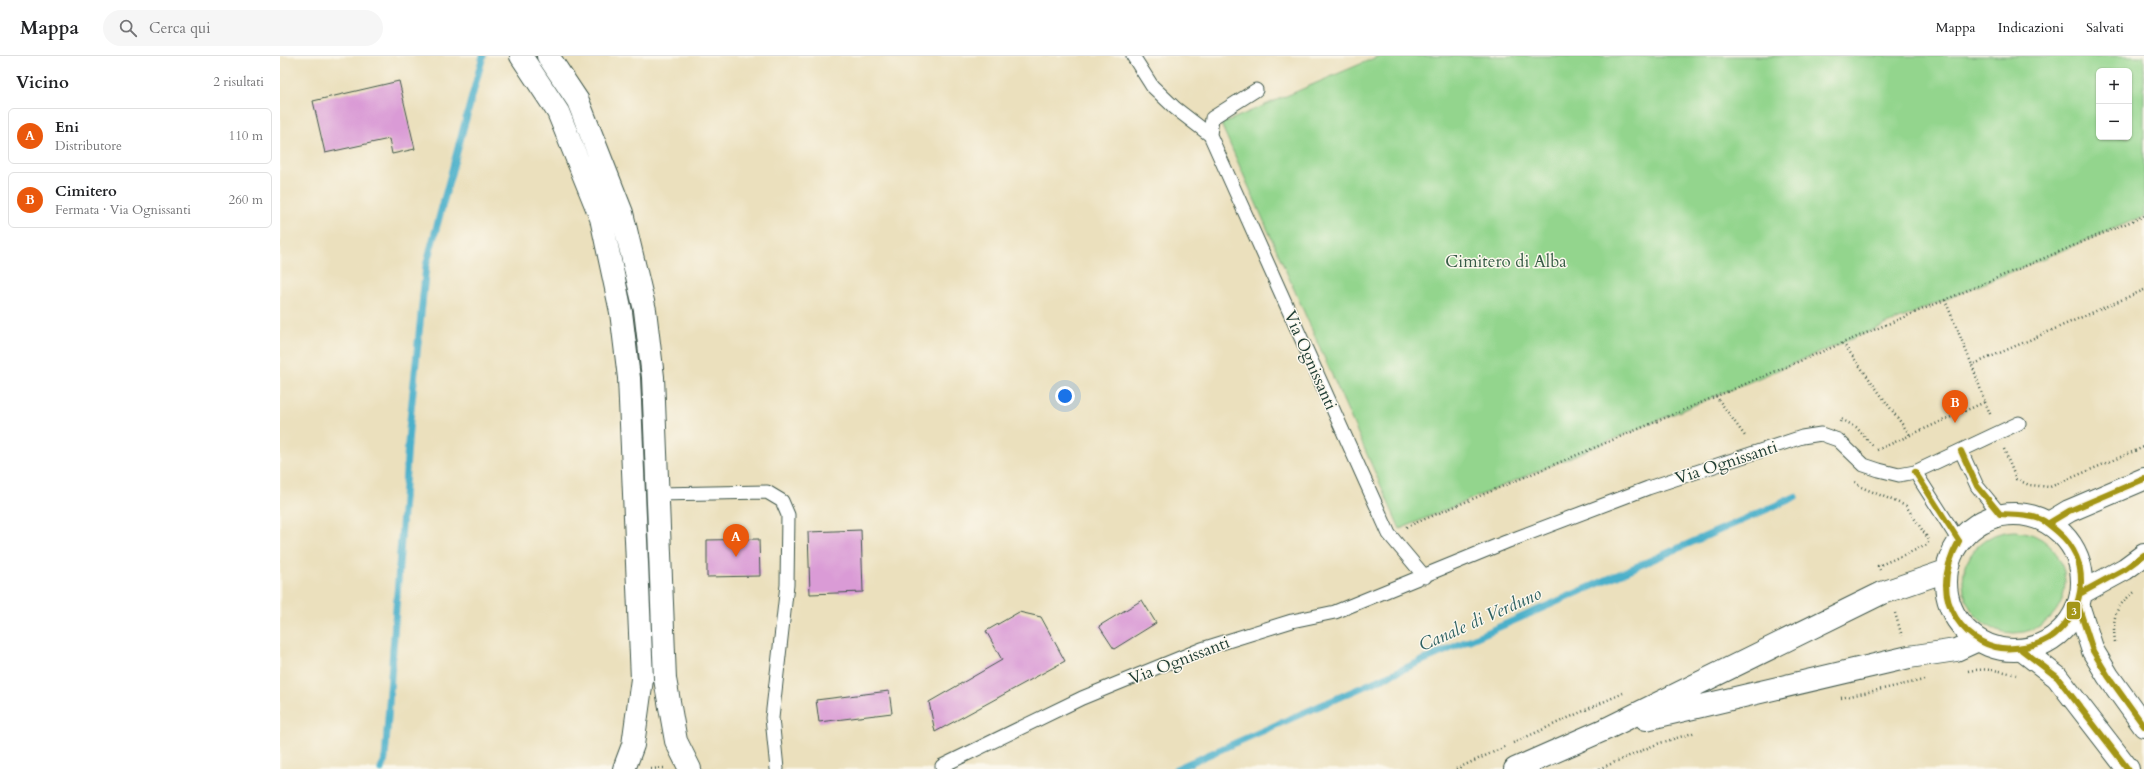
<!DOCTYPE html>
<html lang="it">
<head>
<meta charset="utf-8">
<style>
  body { margin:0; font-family:Cardo,serif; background:#f6f6f6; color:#202124 }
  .controls { position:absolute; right:12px; top:12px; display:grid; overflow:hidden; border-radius:6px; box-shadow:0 1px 3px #0004 }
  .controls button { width:36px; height:36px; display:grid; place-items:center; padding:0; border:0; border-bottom:1px solid #e0e0e0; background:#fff; color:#202124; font:20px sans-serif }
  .you { position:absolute; left:785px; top:340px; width:14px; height:14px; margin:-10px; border:3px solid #fff; border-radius:50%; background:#1a73e8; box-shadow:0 0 0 6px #1a73e833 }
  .badge { display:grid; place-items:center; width:26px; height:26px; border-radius:50%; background:#ea580c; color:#fff; font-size:13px; font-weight:700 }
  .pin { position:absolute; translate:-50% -33px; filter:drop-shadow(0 1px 2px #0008) }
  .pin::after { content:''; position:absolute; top:21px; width:14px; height:12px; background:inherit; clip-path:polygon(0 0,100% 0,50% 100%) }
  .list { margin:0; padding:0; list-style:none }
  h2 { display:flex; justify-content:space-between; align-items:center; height:52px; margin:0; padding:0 16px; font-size:17px }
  h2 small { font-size:13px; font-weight:400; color:#757577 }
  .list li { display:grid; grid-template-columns:26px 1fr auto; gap:12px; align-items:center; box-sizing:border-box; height:56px; margin:0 8px 8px; padding:0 8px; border:1px solid #e0e0e0; border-radius:6px }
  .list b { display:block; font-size:15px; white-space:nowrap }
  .list p { margin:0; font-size:13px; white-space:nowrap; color:#757577 }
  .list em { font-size:13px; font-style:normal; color:#757577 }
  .icon { flex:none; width:22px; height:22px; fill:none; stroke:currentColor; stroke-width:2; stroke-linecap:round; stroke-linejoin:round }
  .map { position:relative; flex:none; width:1864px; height:713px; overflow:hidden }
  header { display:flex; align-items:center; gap:24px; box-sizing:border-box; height:56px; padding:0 20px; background:#fff; border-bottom:1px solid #e0e0e0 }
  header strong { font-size:19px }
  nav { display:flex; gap:22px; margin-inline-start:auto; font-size:14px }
  .search { width:280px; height:36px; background:#f6f6f6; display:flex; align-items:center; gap:10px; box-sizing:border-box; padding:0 14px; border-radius:22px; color:#757577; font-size:15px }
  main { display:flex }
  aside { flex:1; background:#fff }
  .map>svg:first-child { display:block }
  .green { fill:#93d58d; stroke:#598960; fill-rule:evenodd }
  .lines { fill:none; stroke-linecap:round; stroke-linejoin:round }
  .stream { stroke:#4bb0ca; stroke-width:7 }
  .building { fill:#da9bd6 }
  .service-casing { stroke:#3e5549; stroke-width:15 }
  .secondary-casing { stroke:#3e5549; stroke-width:24 }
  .primary-casing { stroke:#3e5549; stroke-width:24 }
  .trunk-casing { stroke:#3e5549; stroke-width:24 }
  .path { stroke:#3e5549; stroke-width:2.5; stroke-dasharray:1 3; stroke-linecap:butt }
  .service { stroke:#fff; stroke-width:13 }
  .secondary { stroke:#fff; stroke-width:22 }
  .primary { stroke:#fff; stroke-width:22 }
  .trunk { stroke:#fff; stroke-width:22 }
  .bus-1-casing { stroke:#fbf7ec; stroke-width:9 }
  .bus-1 { stroke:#a49618; stroke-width:6 }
  .labels { text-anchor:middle; stroke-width:3; stroke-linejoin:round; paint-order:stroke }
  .park-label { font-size:17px; fill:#365b46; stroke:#fbf7ec }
  .street-label { font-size:17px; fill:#1f3d34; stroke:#fbf7ec }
  .water-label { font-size:18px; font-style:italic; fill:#2c6061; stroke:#fbf7ec }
  .line-badge { stroke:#fbf7ec; stroke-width:1.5 }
  .badge-label { font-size:11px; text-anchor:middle; font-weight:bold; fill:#fff }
</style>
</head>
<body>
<header>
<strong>Mappa</strong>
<div class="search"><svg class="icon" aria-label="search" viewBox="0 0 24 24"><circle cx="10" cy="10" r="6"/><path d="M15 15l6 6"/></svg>Cerca qui</div>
<nav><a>Mappa</a><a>Indicazioni</a><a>Salvati</a></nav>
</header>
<main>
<aside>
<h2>Vicino<small>2 risultati</small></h2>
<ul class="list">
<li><span class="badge">A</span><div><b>Eni</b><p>Distributore</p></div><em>110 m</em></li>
<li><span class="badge">B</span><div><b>Cimitero</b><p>Fermata · Via Ognissanti</p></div><em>260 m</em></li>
</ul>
</aside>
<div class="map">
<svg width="1864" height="713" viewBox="0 0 1864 713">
  <rect width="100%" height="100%" fill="#fbf7ec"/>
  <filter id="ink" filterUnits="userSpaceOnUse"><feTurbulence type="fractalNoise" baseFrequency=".025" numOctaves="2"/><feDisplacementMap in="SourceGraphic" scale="8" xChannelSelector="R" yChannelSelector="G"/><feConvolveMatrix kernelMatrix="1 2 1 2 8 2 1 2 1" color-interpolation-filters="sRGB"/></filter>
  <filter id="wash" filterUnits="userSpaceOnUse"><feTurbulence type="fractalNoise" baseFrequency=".012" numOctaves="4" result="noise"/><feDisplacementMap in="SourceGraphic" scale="16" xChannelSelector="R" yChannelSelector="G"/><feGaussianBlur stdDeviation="0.9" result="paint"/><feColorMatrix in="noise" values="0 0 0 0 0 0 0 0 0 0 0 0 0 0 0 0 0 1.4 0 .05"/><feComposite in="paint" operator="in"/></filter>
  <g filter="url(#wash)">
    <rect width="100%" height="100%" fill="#ebe0bd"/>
    <path class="green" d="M1099 0H1864V160L1120 473 941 68ZM1819 15H1849V81H1819Z
      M1683 526a51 51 0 1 1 102 0a51 51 0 1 1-102 0Z"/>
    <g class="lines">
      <path class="stream" d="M101 713 105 703 129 374 146 210 203 0
        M896 713 1515 441"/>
    </g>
    <g id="blocks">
      <path class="building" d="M119 25 135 93 112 98 109 83 45 97 33 45Z
        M581 474 583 536 530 538 528 476Z
        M479 483 480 520 427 521V484Z
        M862 544 876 567 834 593 819 570Z
        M739 556 761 561 785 605 655 676 649 646 722 604 706 575Z
        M609 635 612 657 539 666 536 644Z"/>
    </g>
  </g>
  <g filter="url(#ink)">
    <use href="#blocks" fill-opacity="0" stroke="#3e5549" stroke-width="1"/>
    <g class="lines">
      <defs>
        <path id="service" d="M853 0 872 30 895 52 930 79
          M976 34 932 62 930 79 1109 478 1145 521
          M1681 395 1697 430 1720 458
          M1635 416 1679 485
          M378 438 487 436 502 445 508 459 507 529 492 662 497 713
          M662 710 802 642 922 593 1012 565 1055 556 1226 486 1368 432 1522 381 1541 378 1558 384 1584 409 1599 414 1619 419 1635 416 1739 367"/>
        <path id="secondary" d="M1798 549 1813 595 1828 620 1864 670
          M1742 594 1777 621 1848 713"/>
        <path id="primary" d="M1666 526a68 68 0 1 1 136 0a68 68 0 1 1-136 0Z
          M1769 467 1789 455 1864 423
          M1801 537 1845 513 1864 499
          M1366 663 1629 601 1676 594 1698 584
          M1235 713 1328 672 1602 537 1666 515"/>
        <path id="trunk" d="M241 0 278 56 321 162 341 256 349 322 362 623 353 689 344 713
          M268 0 298 45 342 157 365 254 373 321 385 623 396 685 410 713"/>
      </defs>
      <use href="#service" class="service-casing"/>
      <use href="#secondary" class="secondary-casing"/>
      <use href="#primary" class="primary-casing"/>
      <use href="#trunk" class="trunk-casing"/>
      <path class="path" d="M1665 244 1692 309
        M1563 287 1630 379
        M1436 340 1465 380
        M1705 346 1711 360
        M1560 366 1561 363 1576 371 1593 390
        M1724 393 1736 423 1749 429 1770 431 1864 391
        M1597 394 1705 346 1692 309 1864 234
        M1575 426 1581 431 1626 450 1649 484 1647 489 1598 510 1600 514
        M1126 471 1864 160
        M1615 557 1622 580
        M1835 586C1832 560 1835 550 1856 535
        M1688 615C1705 612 1720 614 1736 619
        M1561 642 1644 624
        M1233 687 1343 637
        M371 713 384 712
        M1176 713 1227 690
        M1319 713 1377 688 1416 676"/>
      <use href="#service" class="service"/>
      <use href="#secondary" class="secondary"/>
      <use href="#primary" class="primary"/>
      <use href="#trunk" class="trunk"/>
      <defs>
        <path id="bus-1" d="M1635 416 1679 485
          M1769 467 1789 455 1864 423
          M1679 485C1665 510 1660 537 1676 562 1689 582 1711 595 1735 592 1749 591 1763 588 1774 579 1807 552 1811 505 1779 477 1773 472 1768 467 1762 464 1749 458 1734 459 1720 458L1697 430 1681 395
          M1801 537 1845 513 1864 499
          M1798 549 1813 595 1828 620 1864 670
          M1742 594 1777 621 1848 713"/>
      </defs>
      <use href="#bus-1" class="bus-1-casing"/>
      <use href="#bus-1" class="bus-1"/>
    </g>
  </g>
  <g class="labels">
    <g class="park-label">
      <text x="1226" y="211">Cimitero di Alba</text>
    </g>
    <g class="street-label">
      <text transform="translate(1031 304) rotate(66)" y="6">Via Ognissanti</text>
      <text transform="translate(1446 406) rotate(-18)" y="6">Via Ognissanti</text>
      <text transform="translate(899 604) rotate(-21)" y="6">Via Ognissanti</text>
    </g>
    <g class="water-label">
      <text transform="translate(1200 563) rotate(-24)" y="6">Canale di Verduno</text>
    </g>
  </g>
  <rect class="line-badge" x="1786" y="545" width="15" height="19" rx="4" fill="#a49618"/>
  <g class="badge-label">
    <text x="1794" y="559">3</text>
  </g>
</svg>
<div class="controls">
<button>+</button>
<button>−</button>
</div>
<div class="you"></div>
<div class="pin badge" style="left:456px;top:501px">A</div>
<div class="pin badge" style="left:1675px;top:367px">B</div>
</div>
</main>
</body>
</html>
